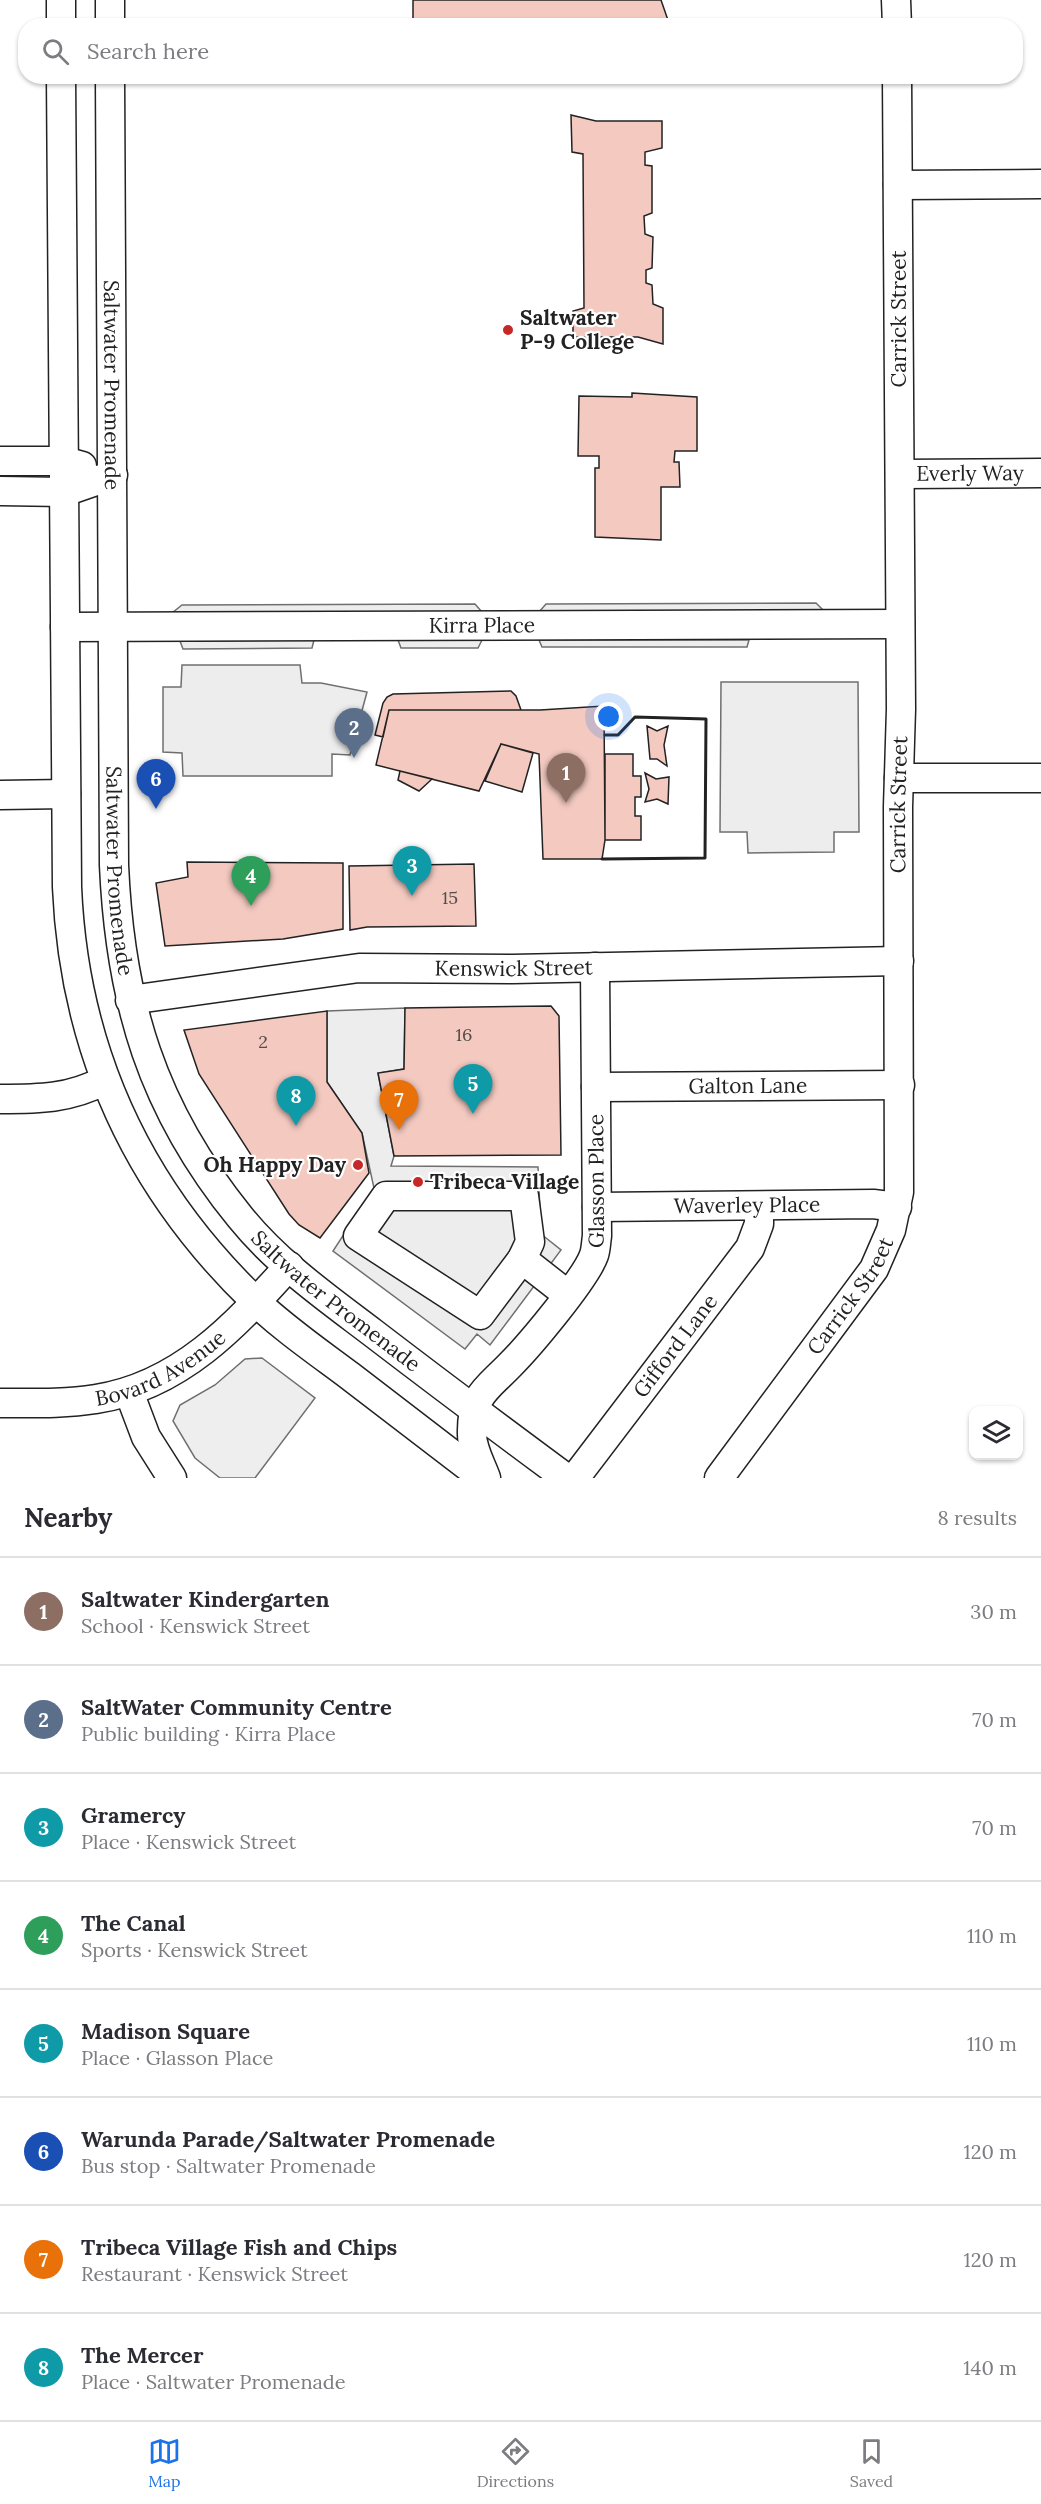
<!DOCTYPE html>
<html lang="en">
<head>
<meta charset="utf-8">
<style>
  body { margin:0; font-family:Lora,serif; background:#f2f2f3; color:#2b2b33 }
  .controls { position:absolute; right:18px; bottom:18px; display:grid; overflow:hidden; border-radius:12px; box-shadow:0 2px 4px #0004 }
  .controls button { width:54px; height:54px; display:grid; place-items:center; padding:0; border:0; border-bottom:2px solid #e1e1e2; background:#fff; color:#2b2b33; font:30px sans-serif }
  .you { position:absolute; left:609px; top:717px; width:21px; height:21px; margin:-15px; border:4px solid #fff; border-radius:50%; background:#1a73e8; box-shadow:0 0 0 9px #1a73e833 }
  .badge { display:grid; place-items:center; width:39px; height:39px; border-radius:50%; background:#1a73e8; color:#fff; font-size:20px; font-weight:700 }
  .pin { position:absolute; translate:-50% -50px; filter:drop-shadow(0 2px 3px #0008) }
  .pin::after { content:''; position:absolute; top:32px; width:21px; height:18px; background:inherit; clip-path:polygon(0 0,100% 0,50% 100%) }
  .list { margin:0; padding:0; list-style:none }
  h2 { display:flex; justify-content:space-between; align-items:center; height:78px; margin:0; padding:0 24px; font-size:26px }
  h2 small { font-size:20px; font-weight:400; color:#7c7c81 }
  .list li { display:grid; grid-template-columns:39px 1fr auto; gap:18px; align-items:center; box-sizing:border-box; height:108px; padding:0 24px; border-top:2px solid #e1e1e2 }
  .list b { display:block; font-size:22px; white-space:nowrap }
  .list p { margin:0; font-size:20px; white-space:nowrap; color:#7c7c81 }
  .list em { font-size:20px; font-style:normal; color:#7c7c81 }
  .icon { flex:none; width:33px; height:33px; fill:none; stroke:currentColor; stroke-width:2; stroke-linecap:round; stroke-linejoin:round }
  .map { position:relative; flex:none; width:1041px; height:1478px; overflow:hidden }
  .search { position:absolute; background:#fff; box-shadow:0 2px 4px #0004; left:18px; right:18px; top:18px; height:66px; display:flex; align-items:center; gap:15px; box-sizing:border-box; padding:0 21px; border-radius:24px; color:#7c7c81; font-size:22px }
  .sheet { height:942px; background:#fff }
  nav { display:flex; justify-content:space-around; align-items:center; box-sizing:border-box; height:84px; border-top:2px solid #e1e1e2; background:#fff; font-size:16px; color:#7c7c81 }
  nav a { display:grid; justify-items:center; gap:3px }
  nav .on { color:#1a73e8 }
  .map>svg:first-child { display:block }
  .green { fill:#eee; stroke:#6f6f6f; stroke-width:1.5 }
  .parking { fill:#ededed; stroke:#6f6f6f; stroke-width:1.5 }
  .building { fill:#f3c9c0; stroke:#222; stroke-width:1.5 }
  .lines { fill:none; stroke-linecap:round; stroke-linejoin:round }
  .minor-casing { stroke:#222; stroke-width:31 }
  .minor { stroke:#fff; stroke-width:28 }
  .wall { stroke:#222; stroke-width:3 }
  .poi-dot { fill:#c62828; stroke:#fff; stroke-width:2 }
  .labels { text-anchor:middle; stroke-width:4.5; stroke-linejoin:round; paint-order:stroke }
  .number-label { font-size:18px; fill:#564c4a }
  .poi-label { font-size:21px; font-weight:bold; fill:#222; stroke:#fff; text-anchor:start }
  .street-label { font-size:21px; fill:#222; stroke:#fff }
</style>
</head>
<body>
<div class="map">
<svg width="1041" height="1478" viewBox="0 0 1041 1478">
  <rect width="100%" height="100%" fill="#fff"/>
  <path class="green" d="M262 1358 315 1398 255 1478H220L195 1458 173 1421 180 1405 215 1385 245 1359Z"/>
  <path class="parking" d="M816 603 824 611 539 612 546 604Z
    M475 604 482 612 172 613 182 605Z
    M314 640 312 648 183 649 180 641Z
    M398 640H482L478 648H401Z
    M539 640H749L747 647H542Z
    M182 665H300L302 683H321L367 692 350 755 332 754V776H183L182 753 163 752V687H181Z
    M721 682H858L859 832H834V852L748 853 747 832H720Z
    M405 1008 404 1069 378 1073 394 1156 391 1166 538 1167 541 1234 561 1250 490 1345 477 1334 465 1349 333 1251 374 1188 362 1133 327 1082V1011Z"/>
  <path class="building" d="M413 0H661L670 26H413Z
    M571 115 596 121H662V148L645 152V165L652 166V213L644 216 645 234 653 237 652 268 646 270V283L652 285 653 304 663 308V344L638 337H573V311L584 308 583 154 572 152Z
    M632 393 697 397V451H675L674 462H679L680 487H661V540L595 537V468H599V456H578L579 396 632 397Z
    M511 691 516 696 521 710H389L383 737 375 735 383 703 387 697 393 694Z
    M604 706 605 840 602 859H543L539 754 501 744 479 791 376 765 389 710H540Z
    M647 726 657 731 668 726 664 745 667 766 657 759H650Z
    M501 744 533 753 522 792 485 781Z
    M605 754H633V776H641V797H635V816H641V840H605Z
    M400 771 432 779 419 791 398 780Z
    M645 773 656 779 669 777 668 804 657 799 645 802 649 789Z
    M187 862 343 863V929L283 939 165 946 156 883 188 877Z
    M474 864 476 926 367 927 350 930 349 866Z
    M551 1006 559 1016 561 1155 394 1156 378 1073 404 1069 405 1008Z
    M327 1011V1082L362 1133 369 1173 320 1238 299 1225 289 1214 199 1074 184 1030Z"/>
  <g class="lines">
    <defs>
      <g id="minor">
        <path d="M61 0V26"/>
        <path d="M110 0V26"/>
        <path d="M896 0 897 26"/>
        <path d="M61 76 67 887C74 1050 137 1187 254 1300 283 1328 318 1352 350 1376 395 1410 439 1444 483 1478"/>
        <path id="s1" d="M110 76 114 865C120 1002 152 1109 240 1217 277 1263 327 1298 373 1333 437 1382 501 1430 566 1478"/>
        <path d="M898 185 1041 184"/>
        <path d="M0 461H64L82 466"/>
        <path id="s2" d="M900 474 1041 473"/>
        <path d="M0 491 64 492 113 475"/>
        <path id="s3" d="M65 627 900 624"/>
        <path d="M899 778H1041"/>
        <path d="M0 795 66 794"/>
        <path id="s4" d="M130 1000 359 968 513 969 899 961"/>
        <path id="s5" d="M596 1087 900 1085"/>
        <path d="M0 1099C38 1099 70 1099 105 1080"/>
        <path d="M386 1196H524L530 1242 522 1259 480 1315 358 1236Z"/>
        <path id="s6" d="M597 1207 873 1204 897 1207"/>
        <path d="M522 1259 568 1295"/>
        <path d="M129 1392 146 1437 172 1478"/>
        <path id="s7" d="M0 1403C32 1403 65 1404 96 1399 180 1386 235 1326 289 1266"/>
        <path id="s8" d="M486 1478C481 1464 472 1449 472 1434 471 1395 487 1389 510 1365 530 1345 586 1278 594 1255 596 1249 596 1242 597 1236L595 967"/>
        <path id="s9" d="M575 1478 750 1248 759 1224V1206"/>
        <path id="s10" d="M719 1478 874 1269 891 1230 899 1192 898 807 901 709 897 76"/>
      </g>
    </defs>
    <use href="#minor" class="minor-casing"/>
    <use href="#minor" class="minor"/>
    <path class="wall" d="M602 859 705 858 706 719 635 717 618 735H605"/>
  </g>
  <g class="poi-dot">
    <circle cx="508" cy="330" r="6"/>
    <circle cx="358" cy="1165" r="6"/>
    <circle cx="418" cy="1182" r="6"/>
  </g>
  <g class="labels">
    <g class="number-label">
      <text x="450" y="904">15</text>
      <text x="464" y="1041">16</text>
      <text x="263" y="1048">2</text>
    </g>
    <g class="poi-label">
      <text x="520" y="325">Saltwater<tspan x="520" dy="24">P-9 College</tspan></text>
      <text x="346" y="1172" text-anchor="end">Oh Happy Day</text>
      <text x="430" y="1189">Tribeca Village</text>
    </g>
    <g class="street-label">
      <text transform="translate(899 319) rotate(-90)" y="7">Carrick Street</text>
      <text dy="7" stroke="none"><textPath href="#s1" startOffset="309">Saltwater Promenade</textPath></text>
      <text dy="7" stroke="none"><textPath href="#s2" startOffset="70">Everly Way</textPath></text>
      <text dy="7" stroke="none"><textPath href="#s3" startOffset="417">Kirra Place</textPath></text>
      <text dy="7" stroke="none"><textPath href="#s10" startOffset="729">Carrick Street</textPath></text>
      <text dy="7" stroke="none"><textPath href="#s1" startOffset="795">Saltwater Promenade</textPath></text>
      <text dy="7" stroke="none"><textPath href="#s4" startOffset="386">Kenswick Street</textPath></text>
      <text dy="7" stroke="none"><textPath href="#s5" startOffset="152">Galton Lane</textPath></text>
      <text dy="7" stroke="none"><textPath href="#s8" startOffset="342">Glasson Place</textPath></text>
      <text dy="7" stroke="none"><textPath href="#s6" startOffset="150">Waverley Place</textPath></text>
      <text dy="7" stroke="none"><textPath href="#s10" startOffset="225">Carrick Street</textPath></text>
      <text dy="7" stroke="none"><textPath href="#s1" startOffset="1298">Saltwater Promenade</textPath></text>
      <text dy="7" stroke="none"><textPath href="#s9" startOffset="166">Gifford Lane</textPath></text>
      <text dy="7" stroke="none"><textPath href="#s7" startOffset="168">Bovard Avenue</textPath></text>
    </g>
  </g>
</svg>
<div class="controls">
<button><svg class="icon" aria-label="layers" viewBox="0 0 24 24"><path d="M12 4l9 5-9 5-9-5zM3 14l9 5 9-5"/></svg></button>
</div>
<div class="you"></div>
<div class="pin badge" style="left:566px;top:803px;background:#8d6e63">1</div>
<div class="pin badge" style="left:354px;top:758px;background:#5c6f8a">2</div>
<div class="pin badge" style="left:412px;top:896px;background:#0f9aa8">3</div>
<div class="pin badge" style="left:251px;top:906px;background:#2e9e5b">4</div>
<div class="pin badge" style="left:473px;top:1114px;background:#0f9aa8">5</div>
<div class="pin badge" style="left:156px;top:809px;background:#1a4fb4">6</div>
<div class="pin badge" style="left:399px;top:1130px;background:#e8710a">7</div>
<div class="pin badge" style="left:296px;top:1126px;background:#0f9aa8">8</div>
<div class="search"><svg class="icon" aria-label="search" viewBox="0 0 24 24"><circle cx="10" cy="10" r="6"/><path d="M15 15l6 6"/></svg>Search here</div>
</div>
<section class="sheet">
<h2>Nearby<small>8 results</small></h2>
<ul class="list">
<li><span class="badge" style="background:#8d6e63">1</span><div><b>Saltwater Kindergarten</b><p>School · Kenswick Street</p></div><em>30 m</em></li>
<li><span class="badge" style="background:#5c6f8a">2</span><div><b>SaltWater Community Centre</b><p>Public building · Kirra Place</p></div><em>70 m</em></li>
<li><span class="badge" style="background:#0f9aa8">3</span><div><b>Gramercy</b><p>Place · Kenswick Street</p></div><em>70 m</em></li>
<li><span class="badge" style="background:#2e9e5b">4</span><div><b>The Canal</b><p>Sports · Kenswick Street</p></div><em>110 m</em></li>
<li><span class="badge" style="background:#0f9aa8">5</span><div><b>Madison Square</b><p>Place · Glasson Place</p></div><em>110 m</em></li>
<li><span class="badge" style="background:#1a4fb4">6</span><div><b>Warunda Parade/Saltwater Promenade</b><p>Bus stop · Saltwater Promenade</p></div><em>120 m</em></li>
<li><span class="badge" style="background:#e8710a">7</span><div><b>Tribeca Village Fish and Chips</b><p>Restaurant · Kenswick Street</p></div><em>120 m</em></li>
<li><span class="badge" style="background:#0f9aa8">8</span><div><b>The Mercer</b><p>Place · Saltwater Promenade</p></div><em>140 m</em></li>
</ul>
</section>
<nav>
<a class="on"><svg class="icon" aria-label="map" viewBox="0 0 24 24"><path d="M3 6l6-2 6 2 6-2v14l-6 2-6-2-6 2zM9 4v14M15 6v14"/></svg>Map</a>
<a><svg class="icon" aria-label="directions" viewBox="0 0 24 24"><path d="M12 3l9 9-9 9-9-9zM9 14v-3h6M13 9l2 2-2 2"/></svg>Directions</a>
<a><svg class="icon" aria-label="saved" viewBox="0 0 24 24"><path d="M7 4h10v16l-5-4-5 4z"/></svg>Saved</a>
</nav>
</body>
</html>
